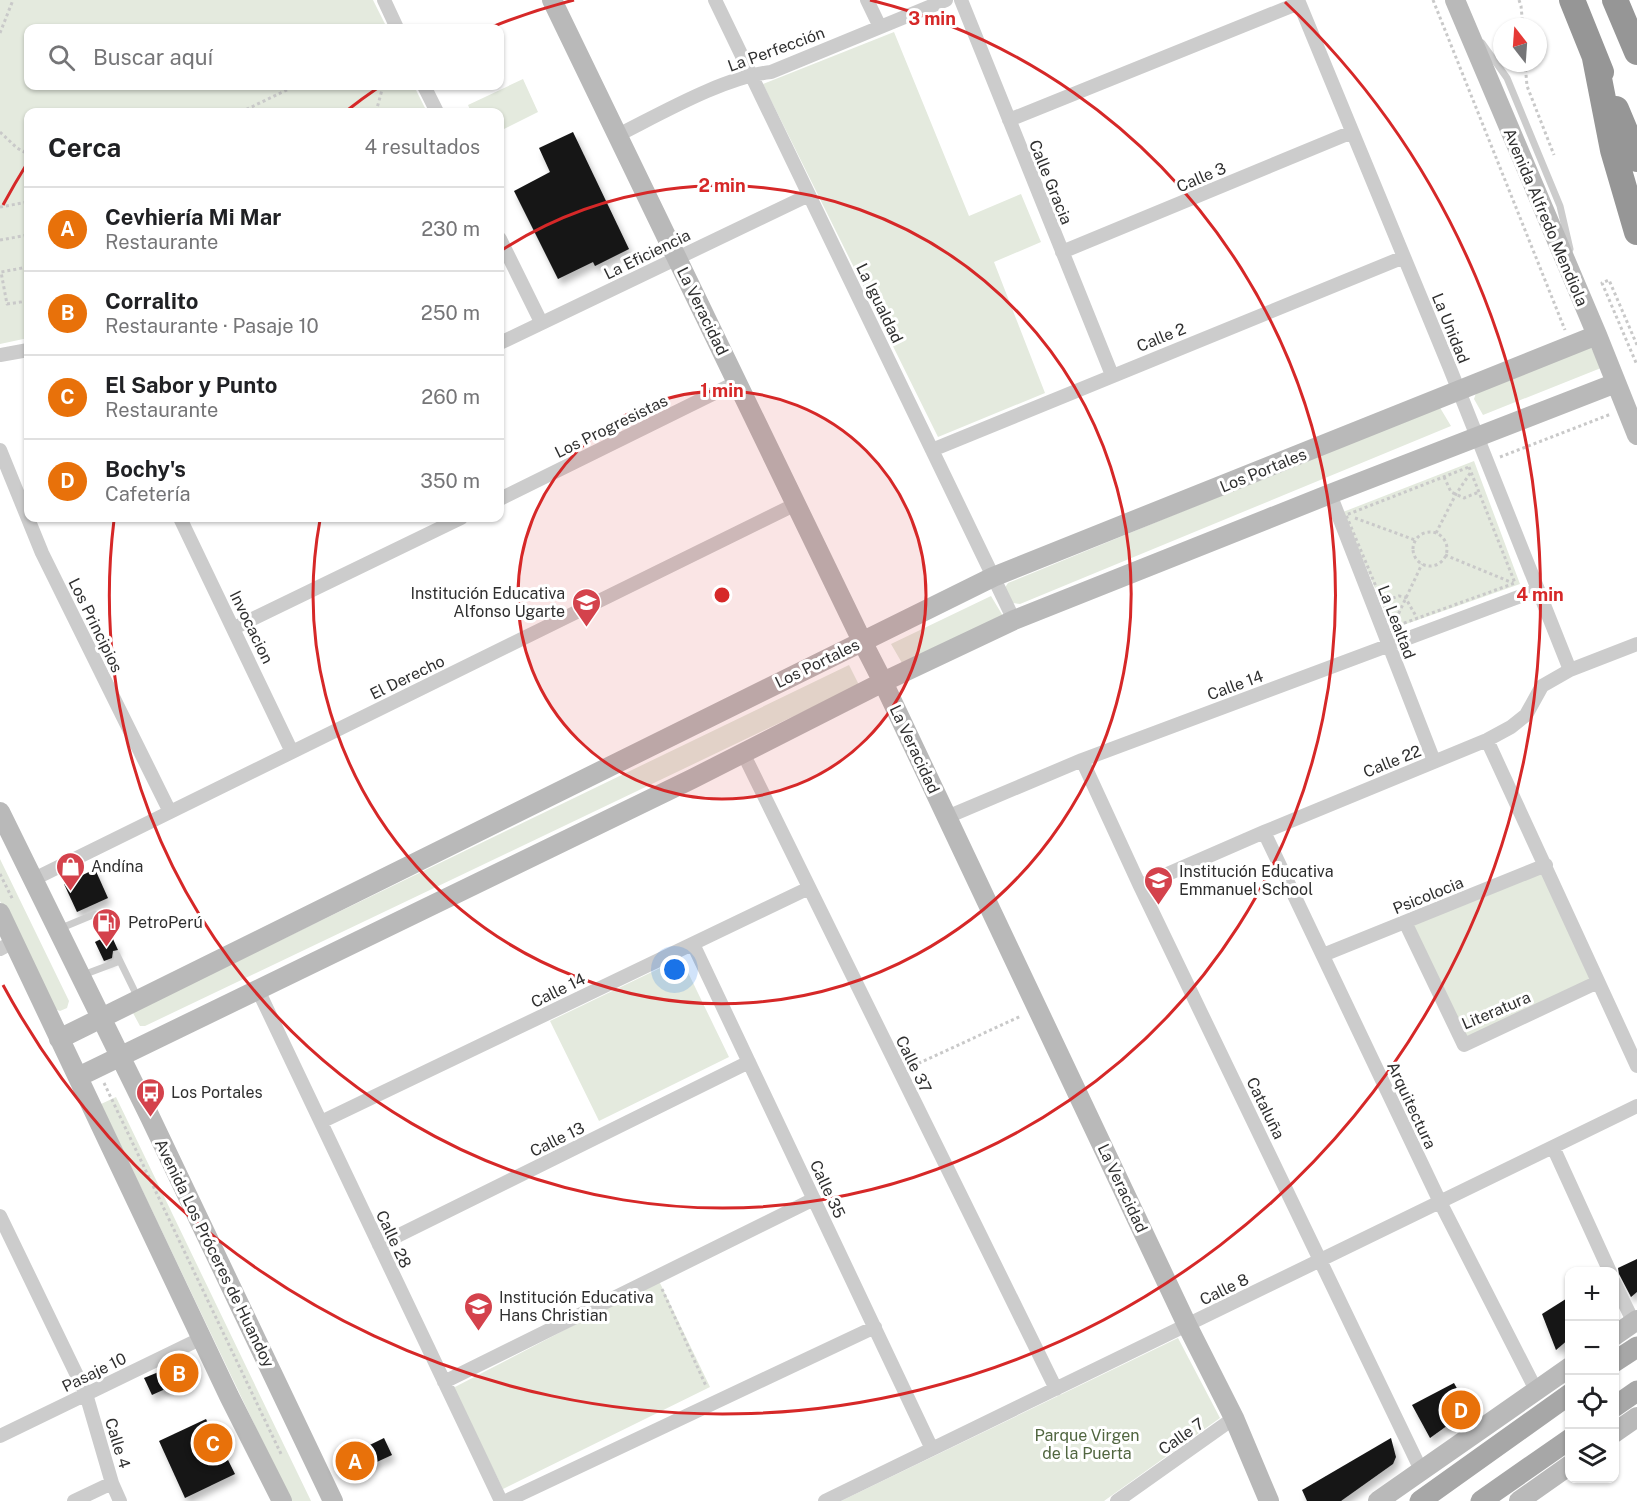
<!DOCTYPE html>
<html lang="es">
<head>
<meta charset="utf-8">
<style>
  body { margin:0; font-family:"Public Sans",sans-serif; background:#f6f6f6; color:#202124 }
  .controls { position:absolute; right:18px; bottom:18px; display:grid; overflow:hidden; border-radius:12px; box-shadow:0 2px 4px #0004 }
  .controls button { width:54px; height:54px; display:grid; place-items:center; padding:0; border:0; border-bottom:2px solid #e0e0e0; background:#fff; color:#202124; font:30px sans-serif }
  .compass { position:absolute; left:1493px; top:18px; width:54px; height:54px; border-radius:50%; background:#fff; box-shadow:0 2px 4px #0004; rotate:343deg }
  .you { position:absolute; left:675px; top:970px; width:21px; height:21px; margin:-15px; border:4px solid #fff; border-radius:50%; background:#1a73e8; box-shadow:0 0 0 9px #1a73e833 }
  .badge { display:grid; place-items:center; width:39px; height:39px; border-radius:50%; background:#d4424c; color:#fff; font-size:20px; font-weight:700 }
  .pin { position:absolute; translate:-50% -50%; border:3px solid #fff; box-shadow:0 2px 6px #0006 }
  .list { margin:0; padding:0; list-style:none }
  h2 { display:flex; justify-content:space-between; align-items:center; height:78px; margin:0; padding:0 24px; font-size:26px }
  h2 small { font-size:20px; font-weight:400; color:#757577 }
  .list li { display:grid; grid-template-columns:39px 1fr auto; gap:18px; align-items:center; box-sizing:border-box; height:84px; padding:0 24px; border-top:2px solid #e0e0e0 }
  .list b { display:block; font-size:22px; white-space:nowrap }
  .list p { margin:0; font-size:20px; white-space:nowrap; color:#757577 }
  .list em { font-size:20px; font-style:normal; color:#757577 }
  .icon { flex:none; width:33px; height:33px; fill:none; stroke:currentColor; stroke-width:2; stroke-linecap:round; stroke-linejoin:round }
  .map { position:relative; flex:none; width:1637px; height:1501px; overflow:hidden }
  .search { position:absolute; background:#fff; box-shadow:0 2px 4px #0004; left:24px; top:24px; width:480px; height:66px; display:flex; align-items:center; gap:15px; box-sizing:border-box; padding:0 21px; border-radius:12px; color:#757577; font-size:22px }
  .panel { position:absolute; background:#fff; box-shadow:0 2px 4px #0004; left:24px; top:108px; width:480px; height:414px; border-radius:12px }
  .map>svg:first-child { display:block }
  .green { fill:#e4eade }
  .building { fill:#161616; filter:url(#shadow) }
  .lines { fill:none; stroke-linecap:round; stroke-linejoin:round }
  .path { stroke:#c9c9c9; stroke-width:3; stroke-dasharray:3 3; stroke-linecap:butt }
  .lane { stroke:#ccc; stroke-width:7 }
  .street { stroke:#ccc; stroke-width:14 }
  .secondary { stroke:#b9b9b9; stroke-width:20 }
  .primary { stroke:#a7a7a7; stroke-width:21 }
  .highway { stroke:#969696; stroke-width:26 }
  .ring { fill:none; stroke:#d62828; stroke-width:3 }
  .labels { text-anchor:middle; stroke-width:6; stroke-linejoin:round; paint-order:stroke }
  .street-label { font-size:16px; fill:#2f2f2f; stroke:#fff }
  .poi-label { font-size:16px; fill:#2f2f2f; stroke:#fff; text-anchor:start }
  .park-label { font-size:16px; fill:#516640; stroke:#fff }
  .centre { fill:#d62828; stroke:#fff; stroke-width:3 }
  .ring-label { font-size:18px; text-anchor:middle; font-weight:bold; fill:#d62828; stroke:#fff; stroke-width:6; stroke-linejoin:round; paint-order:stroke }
</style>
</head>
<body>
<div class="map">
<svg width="1637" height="1501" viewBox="0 0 1637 1501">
  <defs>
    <filter id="shadow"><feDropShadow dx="3.5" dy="6" stdDeviation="3" flood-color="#0004"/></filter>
  </defs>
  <rect width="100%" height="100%" fill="#fff"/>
  <path class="green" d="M0 0H373L387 28H28V86H414L427 112H28V338L0 344Z
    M894 32 969 216 1021 194 1041 242 994 262 1045 393 938 437 763 84Z
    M523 79 538 112 500 131V112H471L468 105Z
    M1591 347 1601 368 1483 415 1474 399 1476 393Z
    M1439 406 1451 426 1020 604 1013 603 1004 589 1008 583Z
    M1474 461 1520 584 1392 629 1343 512Z
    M991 596 1003 616 902 663 891 644Z
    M849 665 859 685 145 1026H140L133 1013 138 1009Z
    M0 859 69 1001 67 1008 60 1011 52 1008 0 901Z
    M1543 871 1592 980 1465 1038 1410 924Z
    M681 958 729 1057 599 1121 550 1021Z
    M116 1097 311 1501H291L101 1104Z
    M659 1281 710 1387 503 1489 453 1388Z
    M1178 1338 1220 1418 1104 1501H841Z"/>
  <path class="building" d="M573 132 629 249 595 266 593 262 558 279 514 191 550 172 539 148Z
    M95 869 108 898 77 912 64 884Z
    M103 938 107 942 113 939 118 950 113 951 112 958 104 961 95 942Z
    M1637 1259V1292L1631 1297 1619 1274 1618 1268Z
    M1569 1297V1339L1556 1350 1542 1314Z
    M178 1364 185 1380 152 1395 144 1378Z
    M1454 1383 1469 1410 1430 1438 1412 1405Z
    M206 1419 226 1461 228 1460 235 1474 185 1498 159 1441Z
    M384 1438 392 1455 353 1473 345 1457Z
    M1391 1438 1396 1457 1393 1464 1341 1501H1307L1302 1490Z"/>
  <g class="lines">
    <path class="path" d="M1433 0 1565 330
      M1519 0 1521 6 1523 27
      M0 33 13 0
      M1525 63 1527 86 1554 155
      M241 112 295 86
      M376 112 383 86
      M0 132 17 148 28 154
      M0 207 28 202
      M0 240 28 235
      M28 267 1 272 7 304 28 301
      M1637 345 1609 280 1602 283 1637 365
      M1500 457 1611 414
      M1469 467 1515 583 1393 627 1346 515Z
      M1444 477 1451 492 1464 498 1479 492
      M1355 518 1415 540
      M1413 549a17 17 0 1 1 34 0a17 17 0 1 1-34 0Z
      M1436 533 1456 494 1471 472
      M1445 555 1513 583
      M1387 600 1399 596 1405 597 1417 618
      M1396 619 1422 564
      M0 874 13 900
      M913 1066 1021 1016
      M104 1083 282 1456
      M662 1289 706 1386"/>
    <path class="lane" d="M1482 43 1507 78 1560 206 1570 249
      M59 929 95 914 108 936
      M117 955 138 998
      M83 975 120 961"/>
    <path class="street" d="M384 0 397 28
      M715 0 1014 620
      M867 0 880 27
      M961 0 1112 375
      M1298 0 1449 366 1570 670
      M424 86 437 112
      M1009 120 1299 3
      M618 135C662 113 724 77 771 72L946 0
      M500 239 541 322
      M1062 252 1352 132
      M500 343 809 195
      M0 355 28 350
      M0 450 42 553 170 812
      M932 450 1404 257
      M1330 494 1434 761
      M500 499 737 382
      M180 518 292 752
      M234 628 461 518
      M1487 740 1637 1066
      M743 753 1056 1389
      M1082 760 1140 886 1421 1470
      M947 817 1082 760 1537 590
      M1264 832 1440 1202 1536 1390
      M32 880 796 504
      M1140 886 1264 832 1487 740 1511 727 1526 715 1542 686 1570 670 1637 644
      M1405 922 1464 1045 1598 982
      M693 944 932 1449
      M0 949 13 942
      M1323 955 1546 865
      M258 990 501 1501
      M321 1122 809 888
      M1553 1147 1610 1272
      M0 1216 86 1394 112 1483 120 1501
      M379 1245 749 1062
      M1614 1282 1634 1323
      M444 1382 814 1199
      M0 1436 202 1338
      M74 1501 112 1483
      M506 1501 875 1327
      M825 1501 1637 1106
      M1117 1501 1234 1418"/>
    <path class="secondary" d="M552 0 862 641 883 682 1187 1325 1234 1418 1269 1501
      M1455 0 1597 335 1637 435
      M0 812 150 1117 333 1501
      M0 913 229 1396 282 1501
      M59 1039 993 577 1597 335
      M78 1077 692 779 883 682 1014 620 1330 494 1616 383
      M1614 1336 1637 1320
      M1614 1433 1637 1417
      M1378 1501 1570 1367
      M1519 1501 1570 1465"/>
    <path class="primary" d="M1614 1362 1637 1347
      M1614 1407 1637 1391
      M1420 1501 1570 1394
      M1481 1501 1570 1439"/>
    <path class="highway" d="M1572 0 1601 72
      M1615 0 1637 52
      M1595 58 1613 150 1637 232
      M1616 109 1637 159"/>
  </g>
  <circle cx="722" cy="595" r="204" fill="#d62828" fill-opacity=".12"/>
  <g class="ring">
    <circle cx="722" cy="595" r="204"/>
    <path d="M502 250A409 409 0 1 1 320 520"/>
    <path d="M345 112A613 613 0 0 1 379 87M492 27A613 613 0 0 1 574 0M870 0A613 613 0 1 1 114 520"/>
    <path d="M3 205A818 818 0 0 1 28 162M1285 2A818 818 0 1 1 3 985"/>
  </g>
  <defs>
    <symbol id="school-pin" viewBox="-11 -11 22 30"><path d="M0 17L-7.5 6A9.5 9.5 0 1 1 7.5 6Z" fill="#d4424c" stroke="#fff"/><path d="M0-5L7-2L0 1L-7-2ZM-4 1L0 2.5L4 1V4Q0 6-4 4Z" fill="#fff"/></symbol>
    <symbol id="shop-pin" viewBox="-11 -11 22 30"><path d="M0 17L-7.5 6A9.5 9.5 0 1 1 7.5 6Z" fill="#d4424c" stroke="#fff"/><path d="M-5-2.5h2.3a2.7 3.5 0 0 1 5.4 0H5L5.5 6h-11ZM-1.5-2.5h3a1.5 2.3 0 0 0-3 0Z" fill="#fff"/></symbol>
    <symbol id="fuel-pin" viewBox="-11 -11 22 30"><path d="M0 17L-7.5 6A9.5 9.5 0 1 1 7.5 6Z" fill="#d4424c" stroke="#fff"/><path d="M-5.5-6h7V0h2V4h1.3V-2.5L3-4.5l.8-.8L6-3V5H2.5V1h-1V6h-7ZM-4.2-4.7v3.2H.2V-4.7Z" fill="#fff"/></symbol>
    <symbol id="bus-pin" viewBox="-11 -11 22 30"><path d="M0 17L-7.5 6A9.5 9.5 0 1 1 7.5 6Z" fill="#d4424c" stroke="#fff"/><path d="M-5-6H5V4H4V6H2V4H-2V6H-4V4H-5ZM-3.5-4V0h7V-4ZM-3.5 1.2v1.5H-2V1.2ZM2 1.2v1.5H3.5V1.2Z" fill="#fff"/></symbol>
  </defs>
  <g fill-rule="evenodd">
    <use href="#school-pin" x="570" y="586" width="33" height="45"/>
    <use href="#shop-pin" x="54" y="850" width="33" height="45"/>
    <use href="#school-pin" x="1142" y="864" width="33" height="45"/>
    <use href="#fuel-pin" x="90" y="906" width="33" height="45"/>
    <use href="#bus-pin" x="134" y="1076" width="33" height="45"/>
    <use href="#school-pin" x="462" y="1290" width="33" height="45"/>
  </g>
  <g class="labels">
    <g class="street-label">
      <text transform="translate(776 49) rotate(-20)" y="6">La Perfección</text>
      <text transform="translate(1201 177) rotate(-23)" y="6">Calle 3</text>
      <text transform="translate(1051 182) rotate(68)" y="6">Calle Gracia</text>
      <text transform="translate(1546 217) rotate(67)" y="6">Avenida Alfredo Mendiola</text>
      <text transform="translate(647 254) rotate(-26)" y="6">La Eficiencia</text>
      <text transform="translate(880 303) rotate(64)" y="6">La Igualdad</text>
      <text transform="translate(703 311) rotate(64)" y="6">La Veracidad</text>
      <text transform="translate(1451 328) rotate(68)" y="6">La Unidad</text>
      <text transform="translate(1161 337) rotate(-22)" y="6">Calle 2</text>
      <text transform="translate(611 426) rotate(-26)" y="6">Los Progresistas</text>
      <text transform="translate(1263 470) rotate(-22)" y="6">Los Portales</text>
      <text transform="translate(1397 622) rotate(69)" y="6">La Lealtad</text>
      <text transform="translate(96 625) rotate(64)" y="6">Los Principios</text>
      <text transform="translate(252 627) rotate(64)" y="6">Invocacion</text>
      <text transform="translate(817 663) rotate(-26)" y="6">Los Portales</text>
      <text transform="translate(407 677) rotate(-26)" y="6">El Derecho</text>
      <text transform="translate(1235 685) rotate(-20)" y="6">Calle 14</text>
      <text transform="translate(915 749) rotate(65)" y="6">La Veracidad</text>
      <text transform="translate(1392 761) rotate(-22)" y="6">Calle 22</text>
      <text transform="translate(1428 895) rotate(-22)" y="6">Psicolocia</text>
      <text transform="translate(558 990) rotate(-26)" y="6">Calle 14</text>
      <text transform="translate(1496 1010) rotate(-23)" y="6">Literatura</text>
      <text transform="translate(914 1064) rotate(64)" y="6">Calle 37</text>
      <text transform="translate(1412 1105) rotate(65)" y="6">Arquitectura</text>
      <text transform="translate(1266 1108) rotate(64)" y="6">Cataluña</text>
      <text transform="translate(557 1139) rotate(-26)" y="6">Calle 13</text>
      <text transform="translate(1123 1188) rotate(65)" y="6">La Veracidad</text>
      <text transform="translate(828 1189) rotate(65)" y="6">Calle 35</text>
      <text transform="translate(394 1239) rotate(65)" y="6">Calle 28</text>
      <text transform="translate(215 1253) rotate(64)" y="6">Avenida Los Próceres de Huandoy</text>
      <text transform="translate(1224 1289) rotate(-26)" y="6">Calle 8</text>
      <text transform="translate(94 1372) rotate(-26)" y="6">Pasaje 10</text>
      <text transform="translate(1181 1436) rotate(-35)" y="6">Calle 7</text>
      <text transform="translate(118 1443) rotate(73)" y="6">Calle 4</text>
    </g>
    <g class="poi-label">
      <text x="565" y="599" text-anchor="end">Institución Educativa<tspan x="565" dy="18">Alfonso Ugarte</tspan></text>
      <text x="91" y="872">Andína</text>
      <text x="1179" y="877">Institución Educativa<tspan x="1179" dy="18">Emmanuel School</tspan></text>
      <text x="128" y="928">PetroPerú</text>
      <text x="171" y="1098">Los Portales</text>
      <text x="499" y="1303">Institución Educativa<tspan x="499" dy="18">Hans Christian</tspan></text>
    </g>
    <g class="park-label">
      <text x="1087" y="1441">Parque Virgen<tspan x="1087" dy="18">de la Puerta</tspan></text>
    </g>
  </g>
  <circle cx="722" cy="595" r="9" class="centre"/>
  <g class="ring-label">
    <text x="932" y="25">3 min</text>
    <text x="722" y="192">2 min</text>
    <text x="722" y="397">1 min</text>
    <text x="1540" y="601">4 min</text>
  </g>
</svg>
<div class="controls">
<button>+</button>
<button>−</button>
<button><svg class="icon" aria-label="locate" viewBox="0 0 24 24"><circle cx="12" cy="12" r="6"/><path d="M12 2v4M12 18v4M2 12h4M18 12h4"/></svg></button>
<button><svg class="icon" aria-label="layers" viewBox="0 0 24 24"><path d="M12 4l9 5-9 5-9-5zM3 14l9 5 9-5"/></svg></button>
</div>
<svg class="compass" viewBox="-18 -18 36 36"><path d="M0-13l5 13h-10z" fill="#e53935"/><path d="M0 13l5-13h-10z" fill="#757577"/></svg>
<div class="you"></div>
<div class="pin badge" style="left:355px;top:1461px;background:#e8710a">A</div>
<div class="pin badge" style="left:179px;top:1373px;background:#e8710a">B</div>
<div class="pin badge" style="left:213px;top:1443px;background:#e8710a">C</div>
<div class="pin badge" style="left:1461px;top:1410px;background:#e8710a">D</div>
<div class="search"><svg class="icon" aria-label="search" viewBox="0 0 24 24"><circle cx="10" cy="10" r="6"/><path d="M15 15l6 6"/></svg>Buscar aquí</div>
<section class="panel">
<h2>Cerca<small>4 resultados</small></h2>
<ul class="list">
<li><span class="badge" style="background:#e8710a">A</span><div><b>Cevhiería Mi Mar</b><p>Restaurante</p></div><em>230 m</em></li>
<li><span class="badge" style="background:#e8710a">B</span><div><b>Corralito</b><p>Restaurante · Pasaje 10</p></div><em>250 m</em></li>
<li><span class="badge" style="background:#e8710a">C</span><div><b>El Sabor y Punto</b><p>Restaurante</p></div><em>260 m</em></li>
<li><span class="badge" style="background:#e8710a">D</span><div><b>Bochy's</b><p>Cafetería</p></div><em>350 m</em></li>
</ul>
</section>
</div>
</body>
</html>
